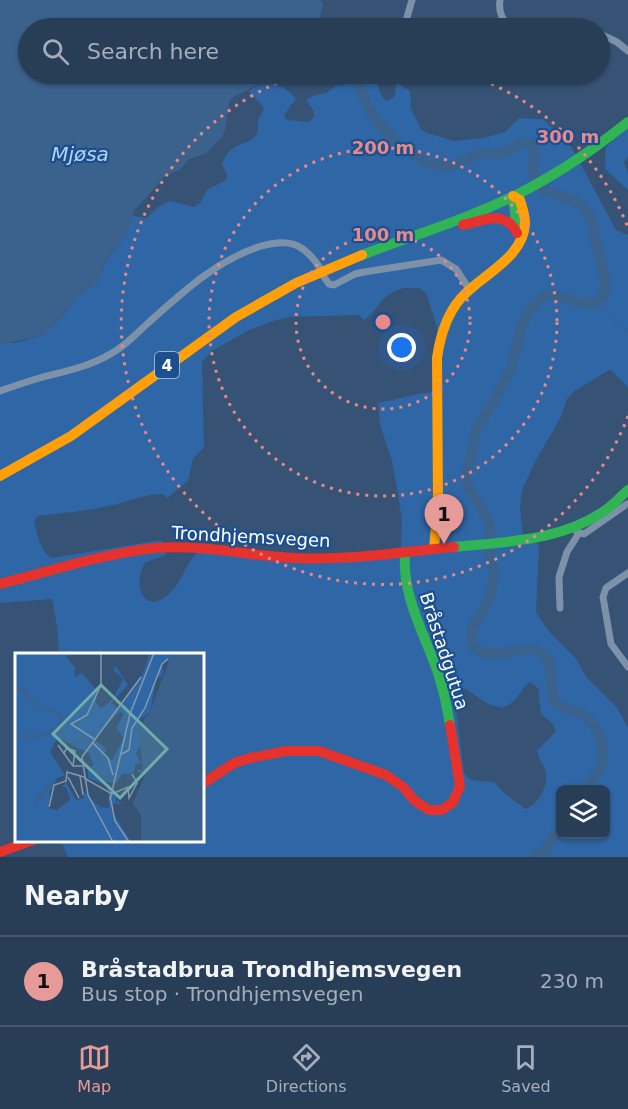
<!DOCTYPE html>
<html lang="en">
<head>
<meta charset="utf-8">
<style>
  body { margin:0; font-family:"DejaVu Sans",sans-serif; background:#344961; color:#f1f3f6 }
  .controls { position:absolute; right:18px; bottom:18px; display:grid; overflow:hidden; border-radius:9px; box-shadow:0 2px 4px #0004 }
  .controls button { width:54px; height:54px; display:grid; place-items:center; padding:0; border:0; border-bottom:2px solid #44576d; background:#283e57; color:#f1f3f6; font:30px sans-serif }
  .you { position:absolute; left:402px; top:348px; width:21px; height:21px; margin:-15px; border:4px solid #fff; border-radius:50%; background:#1a73e8; box-shadow:0 0 0 9px #1a73e833 }
  .badge { display:grid; place-items:center; width:39px; height:39px; border-radius:50%; background:#e69b98; color:#111; font-size:20px; font-weight:700 }
  .pin { position:absolute; translate:-50% -50px; filter:drop-shadow(0 2px 3px #0008) }
  .pin::after { content:''; position:absolute; top:32px; width:21px; height:18px; background:inherit; clip-path:polygon(0 0,100% 0,50% 100%) }
  .list { margin:0; padding:0; list-style:none }
  h2 { display:flex; justify-content:space-between; align-items:center; height:78px; margin:0; padding:0 24px; font-size:26px }
  h2 small { font-size:20px; font-weight:400; color:#a5aeba }
  .list li { display:grid; grid-template-columns:39px 1fr auto; gap:18px; align-items:center; box-sizing:border-box; height:90px; padding:0 24px; border-top:2px solid #44576d }
  .list b { display:block; font-size:22px; white-space:nowrap }
  .list p { margin:0; font-size:20px; white-space:nowrap; color:#a5aeba }
  .list em { font-size:20px; font-style:normal; color:#a5aeba }
  .icon { flex:none; width:33px; height:33px; fill:none; stroke:currentColor; stroke-width:2; stroke-linecap:round; stroke-linejoin:round }
  .map { position:relative; flex:none; width:628px; height:857px; overflow:hidden }
  .search { position:absolute; background:#283e57; box-shadow:0 2px 4px #0004; left:18px; right:18px; top:18px; height:66px; display:flex; align-items:center; gap:15px; box-sizing:border-box; padding:0 21px; border-radius:33px; color:#a5aeba; font-size:22px }
  .sheet { height:168px; background:#283e57 }
  nav { display:flex; justify-content:space-around; align-items:center; box-sizing:border-box; height:84px; border-top:2px solid #44576d; background:#283e57; font-size:16px; color:#a5aeba }
  nav a { display:grid; justify-items:center; gap:3px }
  nav .on { color:#e69b98 }
  .map>svg:first-child { display:block }
  .green { fill:#2f66a5; fill-rule:evenodd }
  .water { fill:#3b618d }
  .lines { fill:none; stroke-linecap:round; stroke-linejoin:round }
  .stream { stroke:#3b618d; stroke-width:1.5 }
  .river { stroke:#3b618d; stroke-width:10 }
  .street { stroke:#7d92a8; stroke-width:7 }
  .fast { stroke:#30b455; stroke-width:10 }
  .slow { stroke:#ff9f0a; stroke-width:10 }
  .jam { stroke:#e5322d; stroke-width:10 }
  .ring { fill:none; stroke:#e88989; stroke-width:3; stroke-dasharray:3 6 }
  .labels { text-anchor:middle; stroke-width:4.5; stroke-linejoin:round; paint-order:stroke }
  .shield { fill:#1b4f8f; stroke:#bbcadd; stroke-width:1.5 }
  .shield-label { font-size:16px; font-weight:bold; fill:#fff }
  .street-label { font-size:18px; fill:#fff; stroke:#1b4f8f }
  .water-label { font-size:20px; font-style:italic; fill:#b5d3f5; stroke:#1b4f8f }
  .inset-river { fill:none; stroke:#3b618d; stroke-width:3 }
  .inset-road { fill:none; stroke:#8697ac; stroke-width:1.5 }
  .view { fill:#6fada8; fill-opacity:0.15; stroke:#6fada8; stroke-width:3 }
  .inset-edge { fill:none; stroke:#fff; stroke-width:3 }
  .centre { fill:#e88989; stroke:#1b4f8f; stroke-width:3 }
  .ring-label { font-size:18px; text-anchor:middle; font-weight:bold; fill:#e88989; stroke:#1b4f8f; stroke-width:4.5; stroke-linejoin:round; paint-order:stroke }
</style>
</head>
<body>
<div class="map">
<svg width="628" height="857" viewBox="0 0 628 857">
  <rect width="100%" height="100%" fill="#365274"/>
  <path class="green" d="M346 74H371C380 82 377 95 387 101L395 96 396 82 410 91 411 109 422 131 454 141 483 138 505 132 519 118 543 119 572 148 616 230 628 235V387L611 370H609L573 392 567 399 560 419 536 460 522 490 520 506 523 539 537 543 539 546 536 612 547 629 577 660 586 677 618 709 628 728V857H68L61 841 202 840V654H59L57 626 52 599 0 603V343H15L39 336 50 328 70 308 77 297 97 282 106 261 126 234 132 216 146 218 158 207 170 201 194 207 200 203 207 190 226 180 227 174 222 165C230 140 245 148 256 135 260 130 257 126 258 121 259 117 263 112 264 108L249 91C265 79 284 83 296 99L284 115 285 118 288 120 308 122 314 117V111L306 100 315 95 327 93 335 86 344 85 348 81ZM404 288H420L426 293 436 324 439 335 434 390 432 393H422L378 403 380 425 392 461 397 488 402 521 401 551 294 556 199 551C184 563 182 588 162 599 140 611 133 579 146 562L166 555V548L161 540 52 558C41 553 37 533 34 521L38 516C63 513 88 511 113 505 130 501 145 494 163 494L167 498 188 481 193 459 204 447 202 362 212 351 247 331 276 320 290 317 359 315 364 320C381 309 378 295 404 288ZM530 682 538 688 541 714 552 723 556 731 537 751C538 760 545 765 546 773 548 787 538 805 525 809L504 793 494 782 471 780 464 773 455 703 456 696 461 688H464L488 704 502 708C521 701 518 690 530 682ZM560 790H606V834H560Z
    M628 128V157L624 162 628 173V190L605 169 606 147Z"/>
  <path class="water" d="M0 0H320L323 5 318 23 306 25 310 28H28V74H268L273 78 271 83 257 85 233 97 229 102 225 131 222 137 205 154 189 159 180 170 166 175 135 210 126 234 106 260 97 282 77 297 70 308 46 333 39 336 5 344 0 343Z"/>
  <g class="lines">
    <path class="stream" d="M600 300 612 319 628 332
      M544 850 554 857"/>
    <path class="river" d="M351 74C362 85 363 101 372 114 386 135 423 170 450 166 460 165 469 157 480 154 487 152 495 155 503 153 512 150 518 143 528 142L534 146C535 157 530 174 537 183 547 197 570 194 582 206 594 217 593 234 597 249 601 261 615 299 593 303 578 306 563 294 548 295L541 298 529 311 521 328 511 368 488 411 477 426 476 433 467 474V485L490 523 489 550 494 573 490 598 471 630 472 645C490 662 514 648 536 649L548 659 554 701C562 709 571 709 580 713 597 722 608 748 601 767 597 775 589 782 584 790
      M532 857 544 850 560 828"/>
    <path class="street" d="M500 0C498 14 504 26 518 28
      M404 28 412 0
      M531 28 566 27 578 28
      M600 34 617 42 628 51
      M388 80 391 74
      M324 277 329 284 334 285 355 274 364 272 441 260 456 269 469 289
      M0 391C14 386 29 381 43 377 67 371 91 366 112 353 125 346 136 334 147 324 181 294 214 262 258 247 288 238 303 242 320 268
      M577 532 584 534 627 504
      M628 573 606 588 603 597 611 644 628 667
      M560 608 559 577 567 552 579 533"/>
    <path class="fast" d="M513 196 517 230
      M362 255C414 235 467 219 516 195 556 175 593 150 628 122
      M454 547C506 542 563 541 607 509 615 503 621 496 628 490
      M405 553C402 596 423 631 437 670 443 688 447 706 450 725"/>
    <path class="slow" d="M0 476 71 436 236 317 296 283 362 255
      M434 549 438 502 437 358C440 337 446 315 461 298 481 275 524 258 525 223 525 215 522 207 520 200L513 196"/>
    <path class="jam" d="M463 225C485 220 504 209 517 233
      M0 584C51 571 102 554 155 548 203 544 248 556 295 558 348 561 402 552 454 547
      M202 784 234 763 250 758 286 751H319L386 775 403 787 415 801 429 810H442L453 802 460 786 450 725
      M0 852 33 840"/>
  </g>
  <g class="ring">
    <circle cx="383" cy="322" r="87"/>
    <circle cx="383" cy="322" r="174"/>
    <path d="M628 416A262 262 0 1 1 300 74M466 74A262 262 0 0 1 628 228"/>
  </g>
  <g class="labels">
    <rect class="shield" x="155" y="352" width="24" height="26" rx="4.5"/>
    <g class="shield-label">
      <text x="167" y="371">4</text>
    </g>
    <g class="street-label">
      <text transform="translate(251 537) rotate(3)" y="6">Trondhjemsvegen</text>
      <text transform="translate(444 651) rotate(72)" y="6">Bråstadgutua</text>
    </g>
    <g class="water-label">
      <text x="80" y="161">Mjøsa</text>
    </g>
  </g>
  <g transform="translate(15 653)">
    <rect width="189" height="189" fill="#365274"/>
    <path d="M0 0H67L51 3 60 15V24L67 20 82 38 81 50 86 56 98 46 108 26 98 17 100 12 113 32 96 50 102 55 127 22 135 0H157L155 8 147 9 148 19 146 25 142 23 135 59 123 68 127 69 126 90 121 100 126 110 120 111 119 120 107 121 102 130 86 128 95 133V140L103 141 100 148 110 150 97 151 99 161 116 189 0 187ZM105 58 109 61 101 75 109 85 97 107 89 101 92 96 79 86ZM42 85 74 100 79 112 73 116V125L93 133 94 155 85 154 67 137 69 145 61 147 51 129 47 134H51L55 147 42 157 33 155 35 139 42 125 50 122 35 99Z" fill="#2f66a5" fill-rule="evenodd"/>
    <path d="M157 0H189V189H126V163L118 150 130 122 121 118 128 116 123 75 135 59Z" fill="#3b618d"/>
    <path class="inset-river" d="M0 37 6 36 19 49 45 61 48 86 61 90 67 85 83 102 88 115 84 122 99 125M0 83H23L45 75M19 150 37 130"/>
    <path class="inset-road" d="M79 86 56 71 72 62 86 32V0M77 89 93 105 98 122M43 92 58 113H67M49 100 52 95 60 98 58 113M107 101 114 97 117 75 130 55 147 11 153 6M65 123 68 142M53 124 64 145M69 125 97 141 113 134 114 145 122 130 117 121M95 143 100 168 114 189M95 147 115 61 139 0M34 154 39 132 51 128 52 119 69 124M98 189 73 142 67 104 126 24"/>
    <path class="view" d="M86 32 152 96 105 145 38 81Z"/>
    <rect width="189" height="189" class="inset-edge"/>
  </g>
  <circle cx="383" cy="322" r="9" class="centre"/>
  <g class="ring-label">
    <text x="568" y="143">300 m</text>
    <text x="383" y="154">200 m</text>
    <text x="383" y="241">100 m</text>
  </g>
</svg>
<div class="controls">
<button><svg class="icon" aria-label="layers" viewBox="0 0 24 24"><path d="M12 4l9 5-9 5-9-5zM3 14l9 5 9-5"/></svg></button>
</div>
<div class="you"></div>
<div class="pin badge" style="left:444px;top:544px">1</div>
<div class="search"><svg class="icon" aria-label="search" viewBox="0 0 24 24"><circle cx="10" cy="10" r="6"/><path d="M15 15l6 6"/></svg>Search here</div>
</div>
<section class="sheet">
<h2>Nearby<small></small></h2>
<ul class="list">
<li><span class="badge">1</span><div><b>Bråstadbrua Trondhjemsvegen</b><p>Bus stop · Trondhjemsvegen</p></div><em>230 m</em></li>
</ul>
</section>
<nav>
<a class="on"><svg class="icon" aria-label="map" viewBox="0 0 24 24"><path d="M3 6l6-2 6 2 6-2v14l-6 2-6-2-6 2zM9 4v14M15 6v14"/></svg>Map</a>
<a><svg class="icon" aria-label="directions" viewBox="0 0 24 24"><path d="M12 3l9 9-9 9-9-9zM9 14v-3h6M13 9l2 2-2 2"/></svg>Directions</a>
<a><svg class="icon" aria-label="saved" viewBox="0 0 24 24"><path d="M7 4h10v16l-5-4-5 4z"/></svg>Saved</a>
</nav>
</body>
</html>
